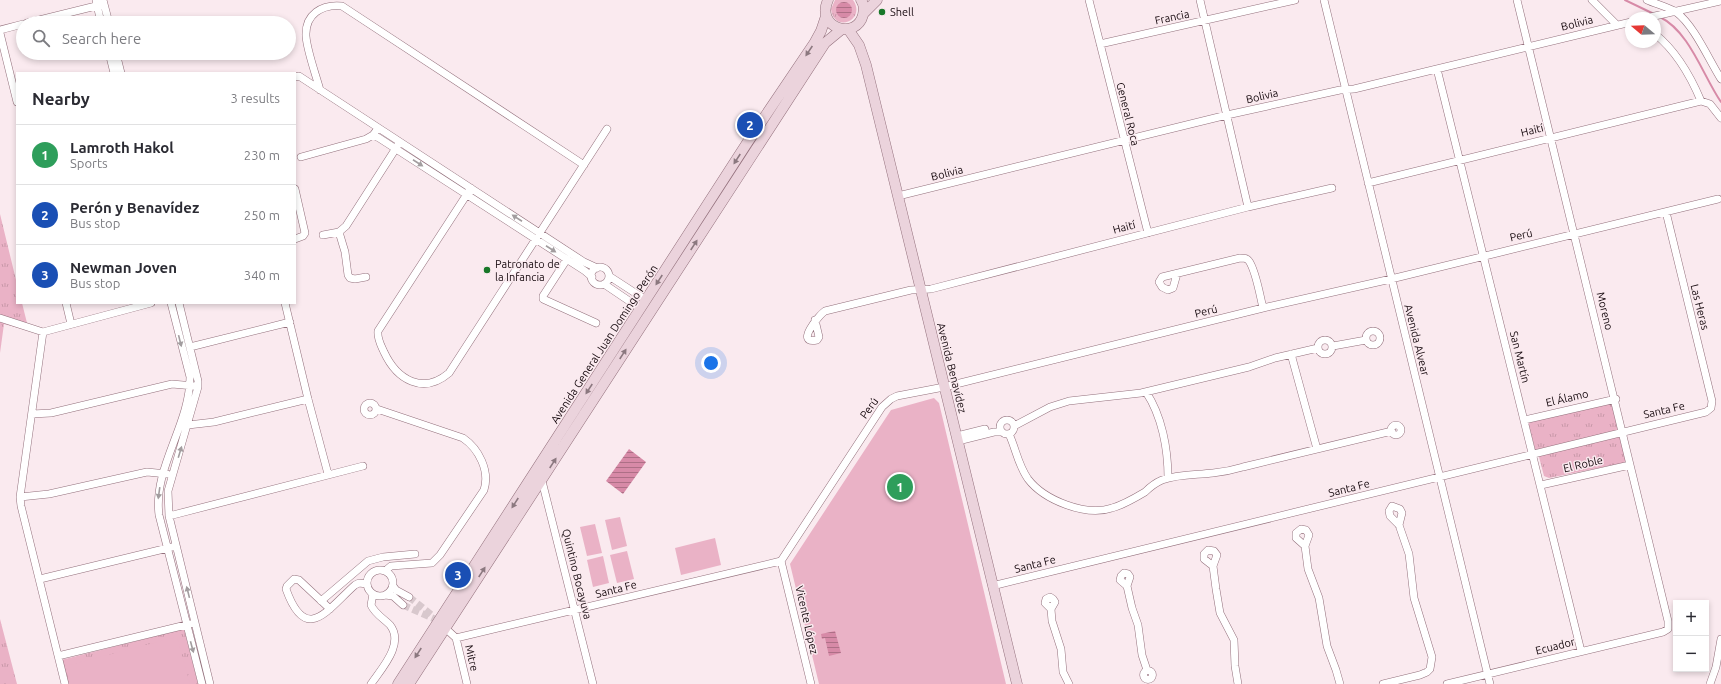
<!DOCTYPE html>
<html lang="en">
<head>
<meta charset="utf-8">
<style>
  body { margin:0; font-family:Ubuntu,sans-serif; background:#f2f2f3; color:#2b2b33 }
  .controls { position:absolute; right:12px; bottom:12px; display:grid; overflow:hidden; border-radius:0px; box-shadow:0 2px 6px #0003 }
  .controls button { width:36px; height:36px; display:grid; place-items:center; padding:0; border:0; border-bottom:1px solid #e1e1e2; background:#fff; color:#2b2b33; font:20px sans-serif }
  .compass { position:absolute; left:1625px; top:12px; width:36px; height:36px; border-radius:50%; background:#fff; box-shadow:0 2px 6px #0003; rotate:289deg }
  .you { position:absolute; left:711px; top:363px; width:14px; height:14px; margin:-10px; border:3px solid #fff; border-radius:50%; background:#1a73e8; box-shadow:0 0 0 6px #1a73e833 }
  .badge { display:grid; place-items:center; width:26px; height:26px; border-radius:50%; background:#187728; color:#fff; font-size:13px; font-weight:700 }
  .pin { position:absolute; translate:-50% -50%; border:2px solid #fff; box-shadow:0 1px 4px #0006 }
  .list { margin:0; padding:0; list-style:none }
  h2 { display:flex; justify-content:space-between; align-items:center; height:52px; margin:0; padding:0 16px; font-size:17px }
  h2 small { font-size:13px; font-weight:400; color:#7c7c81 }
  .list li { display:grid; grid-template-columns:26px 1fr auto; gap:12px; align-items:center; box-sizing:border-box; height:60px; padding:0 16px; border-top:1px solid #e1e1e2 }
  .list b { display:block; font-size:15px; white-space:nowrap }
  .list p { margin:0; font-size:13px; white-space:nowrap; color:#7c7c81 }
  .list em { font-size:13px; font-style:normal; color:#7c7c81 }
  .icon { flex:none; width:22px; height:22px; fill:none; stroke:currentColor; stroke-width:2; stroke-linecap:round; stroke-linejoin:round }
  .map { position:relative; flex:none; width:1721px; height:684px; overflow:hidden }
  .search { position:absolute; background:#fff; box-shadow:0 2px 6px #0003; left:16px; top:16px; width:280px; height:44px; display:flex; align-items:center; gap:10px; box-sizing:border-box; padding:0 14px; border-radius:22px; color:#7c7c81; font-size:15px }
  .panel { position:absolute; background:#fff; box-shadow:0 2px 6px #0003; left:16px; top:72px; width:280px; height:232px; border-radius:0px }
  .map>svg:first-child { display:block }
  .grass { fill:url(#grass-tufts) }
  .pitch { fill:#eab2c6 }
  .water { fill:url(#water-rules) }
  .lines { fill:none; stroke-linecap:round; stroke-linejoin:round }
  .stream { stroke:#d78aa7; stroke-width:2 }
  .street-tunnel { stroke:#d8c8cd; stroke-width:7; stroke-dasharray:7 3.5; stroke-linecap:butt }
  .street-casing { stroke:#93707c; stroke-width:8 }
  .secondary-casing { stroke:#93707c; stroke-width:11 }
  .street { stroke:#fff; stroke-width:7 }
  .secondary { stroke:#ebd3dc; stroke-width:10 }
  .oneway { fill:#8b787f }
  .oneway2 { fill:#a29d9f }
  .poi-dot { fill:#187728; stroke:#faeaef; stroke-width:1.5 }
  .labels { text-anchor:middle; stroke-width:3; stroke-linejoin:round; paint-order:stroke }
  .poi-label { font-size:11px; fill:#16090e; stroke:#faeaef; text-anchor:start }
  .street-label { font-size:11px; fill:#16090e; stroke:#faeaef }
</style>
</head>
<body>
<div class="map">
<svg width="1721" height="684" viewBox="0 0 1721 684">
  <defs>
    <pattern id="grass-tufts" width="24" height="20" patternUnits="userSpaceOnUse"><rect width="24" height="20" fill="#eab2c6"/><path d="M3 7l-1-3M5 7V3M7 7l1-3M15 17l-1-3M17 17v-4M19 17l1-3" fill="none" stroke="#c898a9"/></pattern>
    <pattern id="water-rules" width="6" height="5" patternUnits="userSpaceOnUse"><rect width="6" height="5" fill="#d78aa7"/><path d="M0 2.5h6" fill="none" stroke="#ad6f86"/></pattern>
  </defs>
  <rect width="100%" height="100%" fill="#faeaef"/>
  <path class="grass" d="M835 0H853C867 20 834 34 831 9Z
    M0 214 17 284V303H22L29 331 4 324 0 353Z
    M1611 401 1618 430 1537 450 1535 449 1528 422Z
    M1621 436 1626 461 1623 463 1549 478 1544 476 1539 457 1540 454Z
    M0 619 17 684H0Z
    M184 629 198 684H67L61 660Z"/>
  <path class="pitch" d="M934 398 939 403 1006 684H819L790 564 891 410Z
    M620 517 627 546 612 550 605 520Z
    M595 524 602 553 587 556 580 527Z
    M715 538 721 565 681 575 675 548Z
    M627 551 634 579 617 583 610 555Z
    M603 556 609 583 593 587 587 560Z
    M177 637 190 684H70L65 666Z"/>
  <path class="water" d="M836 10a8 8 0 1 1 16 0a8 8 0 1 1-16 0Z
    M629 449 646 462 623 494 606 481Z
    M835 631 841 653 829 656 825 638 822 639 821 634Z"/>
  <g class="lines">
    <path class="stream" d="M1625 0 1654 14
      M1660 17C1690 32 1703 76 1721 102"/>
    <path class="street-tunnel" d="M409 597 433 616
      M403 605 439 621"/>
    <defs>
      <path id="street" d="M96 0 101 23
        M103 0 109 23
        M1089 0 1148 233
        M1200 0 1248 207
        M1324 0 1490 684
        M1592 0 1617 25
        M1647 0C1656 4 1668 7 1676 12 1694 25 1709 60 1721 79
        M1646 18 1721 1
        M27 23 104 4
        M0 30 23 24
        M0 33 17 102
        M1655 34C1675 50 1691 77 1701 101
        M1100 44 1295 0
        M109 53 114 73
        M116 53 121 73
        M1437 69 1581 651
        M295 77 299 76 584 262 597 268
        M320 90C316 75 307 51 306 36 305 14 322 4 342 6L584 165
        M373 135 379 138 585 271 592 277
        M301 157 366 139 373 135 376 131
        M1368 183 1701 101 1710 104 1721 118
        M471 188 378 331C377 339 381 345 384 352 397 380 423 395 449 373L607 129
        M295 189 305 233 303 236 295 239
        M898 196 1227 115 1340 90 1354 89 1631 22
        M339 232 345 252 348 275 350 278 355 279 366 277
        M323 235 339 232 346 226 398 145
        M567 259 543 296V299L596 323
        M591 276a9 9 0 1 1 18 0a9 9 0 1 1-18 0Z
        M1177 274 1173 288 1168 290 1162 287 1159 282 1162 277 1240 258C1244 258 1247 258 1249 261 1256 271 1260 296 1263 308
        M609 276 646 300
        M604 284 641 309
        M66 303 71 324
        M171 303 190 377C190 425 153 467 159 515L202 684
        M179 303 198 381V387L168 491 169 516 210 684
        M285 303 308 399 328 474
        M0 318 43 332 151 303
        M815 320 819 337 817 340C794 345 819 315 825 311L911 290 931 289 1248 207 1332 188
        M1366 338a7 7 0 1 1 14 0a7 7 0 1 1-14 0Z
        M43 332 20 497 21 506 65 684
        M1318 347a7 7 0 1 1 14 0a7 7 0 1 1-14 0Z
        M1333 346 1366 340
        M190 347 290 322
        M1291 354 1317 449
        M1146 392C1162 416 1168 449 1168 478
        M364 409a6 6 0 1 1 12 0a6 6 0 1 1-12 0Z
        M377 409 463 438C479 449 490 471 484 490L440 555 432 563 391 566 385 571
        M32 414 51 413 172 384 194 386
        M1000 427a7 7 0 1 1 14 0a7 7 0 1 1-14 0Z
        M1524 420 1616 399
        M188 425 214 422 308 399
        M1391 430a5 5 0 1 1 10 0a5 5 0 1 1-10 0Z
        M1014 426 1050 407 1069 401 1141 393 1249 367 1275 358 1318 348
        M1009 434C1016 449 1018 465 1028 479 1044 500 1086 517 1112 508 1123 505 1135 498 1145 492 1150 487 1155 483 1162 480 1178 474 1196 475 1213 473 1223 472 1233 470 1243 467L1392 431
        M957 436 985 429
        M958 441 994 432H1002
        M541 477 593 684
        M1541 485 1630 465
        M20 497 49 494 147 472 167 474
        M169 516 363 466
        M1305 546 1296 538V533L1301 529 1306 530 1309 535 1305 546 1308 569 1319 598 1327 646 1336 670 1340 684
        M781 561 882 407 891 399 897 396 944 387 1263 308 1391 279 1718 199
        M781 561 811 684
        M1213 566 1204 559V554L1208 550 1214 551 1217 555 1213 566 1216 589 1220 613 1234 640 1235 666 1238 684
        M367 583a13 13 0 1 1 26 0a13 13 0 1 1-26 0Z
        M40 579 172 547
        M393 586 396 590 409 597
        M992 586 1706 412 1711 408 1712 401 1666 212
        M1127 586 1120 580 1121 576 1124 573 1128 574 1130 577 1127 586 1132 608 1138 625 1142 655 1147 670
        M385 595 393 596 403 605
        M321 601 368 561 383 557 415 554
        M330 609 299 580 294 579 287 586 286 589C306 645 327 610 355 585L359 583 367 584
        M1051 609 1055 602 1053 599 1050 597 1046 599 1045 603 1051 609 1052 621 1061 649 1063 672 1069 684
        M443 626 456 638 467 684
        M456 638 781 561
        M58 656 190 624
        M1143.5 675a4.5 4.5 0 1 1 9 0a4.5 4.5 0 1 1-9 0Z
        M371 684C381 669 405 644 390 625 383 618 375 614 371 605L373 594
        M1383 684 1420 675 1427 672 1430 669 1432 657 1414 598 1409 554 1399 525 1390 516 1389 511 1392 506 1400 509 1402 513 1399 525
        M1447 684 1663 632 1668 629V621L1517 0
        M1710 684 1716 667 1721 639"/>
      <path id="secondary" d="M828 0C815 28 856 41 863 15 864 10 864 4 861 0
        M864 13 877 0
        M848 29 859 45 866 65 1017 684
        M398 684 747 143 815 42 821 31 826 16
        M409 684 825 43 842 29"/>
    </defs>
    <use href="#street" class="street-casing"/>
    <use href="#secondary" class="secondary-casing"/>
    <use href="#street" class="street"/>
    <use href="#secondary" class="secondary"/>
  </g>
  <defs><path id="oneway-solid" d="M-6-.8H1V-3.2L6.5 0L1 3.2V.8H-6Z"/></defs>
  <g class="oneway">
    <use href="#oneway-solid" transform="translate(809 51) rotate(124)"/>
    <use href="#oneway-solid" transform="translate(737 159) rotate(123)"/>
    <use href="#oneway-solid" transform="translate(694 245) rotate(-57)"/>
    <use href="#oneway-solid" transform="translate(659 280) rotate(123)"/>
    <use href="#oneway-solid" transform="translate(623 354) rotate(-57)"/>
    <use href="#oneway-solid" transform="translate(589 389) rotate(123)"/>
    <use href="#oneway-solid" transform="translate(553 463) rotate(-57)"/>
    <use href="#oneway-solid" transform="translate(515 503) rotate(123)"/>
    <use href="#oneway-solid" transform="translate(482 572) rotate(-57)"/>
    <use href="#oneway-solid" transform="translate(418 653) rotate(123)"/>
  </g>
  <g class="oneway2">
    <use href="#oneway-solid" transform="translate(418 163) rotate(33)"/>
    <use href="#oneway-solid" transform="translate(517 218) rotate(-147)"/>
    <use href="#oneway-solid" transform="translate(551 249) rotate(33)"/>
    <use href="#oneway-solid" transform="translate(180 341) rotate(76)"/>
    <use href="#oneway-solid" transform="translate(180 452) rotate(-73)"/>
    <use href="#oneway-solid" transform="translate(159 493) rotate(98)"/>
    <use href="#oneway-solid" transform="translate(188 592) rotate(-104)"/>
    <use href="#oneway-solid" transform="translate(192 647) rotate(75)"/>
  </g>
  <g class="poi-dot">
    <circle cx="882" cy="12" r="4"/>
    <circle cx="487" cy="270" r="4"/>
  </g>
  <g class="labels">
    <g class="poi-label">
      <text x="890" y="16">Shell</text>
      <text x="495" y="268">Patronato de<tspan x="495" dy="13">la Infancia</tspan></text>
    </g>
    <g class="street-label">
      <text transform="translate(1172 17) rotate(-12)" y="4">Francia</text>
      <text transform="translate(1577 23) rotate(-14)" y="4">Bolivia</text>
      <text transform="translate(1262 96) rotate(-13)" y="4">Bolivia</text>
      <text transform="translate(1128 114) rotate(76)" y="4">General Roca</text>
      <text transform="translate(1532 130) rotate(-14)" y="4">Haití</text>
      <text transform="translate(947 173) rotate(-14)" y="4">Bolivia</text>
      <text transform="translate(1124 227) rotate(-15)" y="4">Haití</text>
      <text transform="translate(1521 235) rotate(-13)" y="4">Perú</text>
      <text transform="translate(1700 307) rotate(76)" y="4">Las Heras</text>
      <text transform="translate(1206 311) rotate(-14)" y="4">Perú</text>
      <text transform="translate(1605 311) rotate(76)" y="4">Moreno</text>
      <text transform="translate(1417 340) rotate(76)" y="4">Avenida Alvear</text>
      <text transform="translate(604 344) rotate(-57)" y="4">Avenida General Juan Domingo Perón</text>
      <text transform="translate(1520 357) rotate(76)" y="4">San Martín</text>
      <text transform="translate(952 368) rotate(76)" y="4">Avenida Benavídez</text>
      <text transform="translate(1567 398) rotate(-13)" y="4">El Álamo</text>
      <text transform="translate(869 408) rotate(-54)" y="4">Perú</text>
      <text transform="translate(1664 410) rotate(-13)" y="4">Santa Fe</text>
      <text transform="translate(1583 464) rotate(-13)" y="4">El Roble</text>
      <text transform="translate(1349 488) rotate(-14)" y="4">Santa Fe</text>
      <text transform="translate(1035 564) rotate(-14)" y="4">Santa Fe</text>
      <text transform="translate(577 574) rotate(76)" y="4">Quintino Bocayuva</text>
      <text transform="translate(616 589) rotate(-14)" y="4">Santa Fe</text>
      <text transform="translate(807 620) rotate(77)" y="4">Vicente López</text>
      <text transform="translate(1555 646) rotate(-14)" y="4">Ecuador</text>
      <text transform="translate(472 658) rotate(77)" y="4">Mitre</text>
    </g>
  </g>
</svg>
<div class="controls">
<button>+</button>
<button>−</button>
</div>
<svg class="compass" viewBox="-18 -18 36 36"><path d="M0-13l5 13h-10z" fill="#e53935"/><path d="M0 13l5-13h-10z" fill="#7c7c81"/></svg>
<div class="you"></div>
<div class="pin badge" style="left:900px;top:487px;background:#2e9e5b">1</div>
<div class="pin badge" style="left:750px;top:125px;background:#1a4fb4">2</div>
<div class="pin badge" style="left:458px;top:575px;background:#1a4fb4">3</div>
<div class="search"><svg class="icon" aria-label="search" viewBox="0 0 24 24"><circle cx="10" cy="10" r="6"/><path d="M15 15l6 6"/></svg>Search here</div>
<section class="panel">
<h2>Nearby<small>3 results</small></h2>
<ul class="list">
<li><span class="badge" style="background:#2e9e5b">1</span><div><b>Lamroth Hakol</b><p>Sports</p></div><em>230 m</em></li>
<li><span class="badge" style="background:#1a4fb4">2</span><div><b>Perón y Benavídez</b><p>Bus stop</p></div><em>250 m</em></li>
<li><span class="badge" style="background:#1a4fb4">3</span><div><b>Newman Joven</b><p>Bus stop</p></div><em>340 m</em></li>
</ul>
</section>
</div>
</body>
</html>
